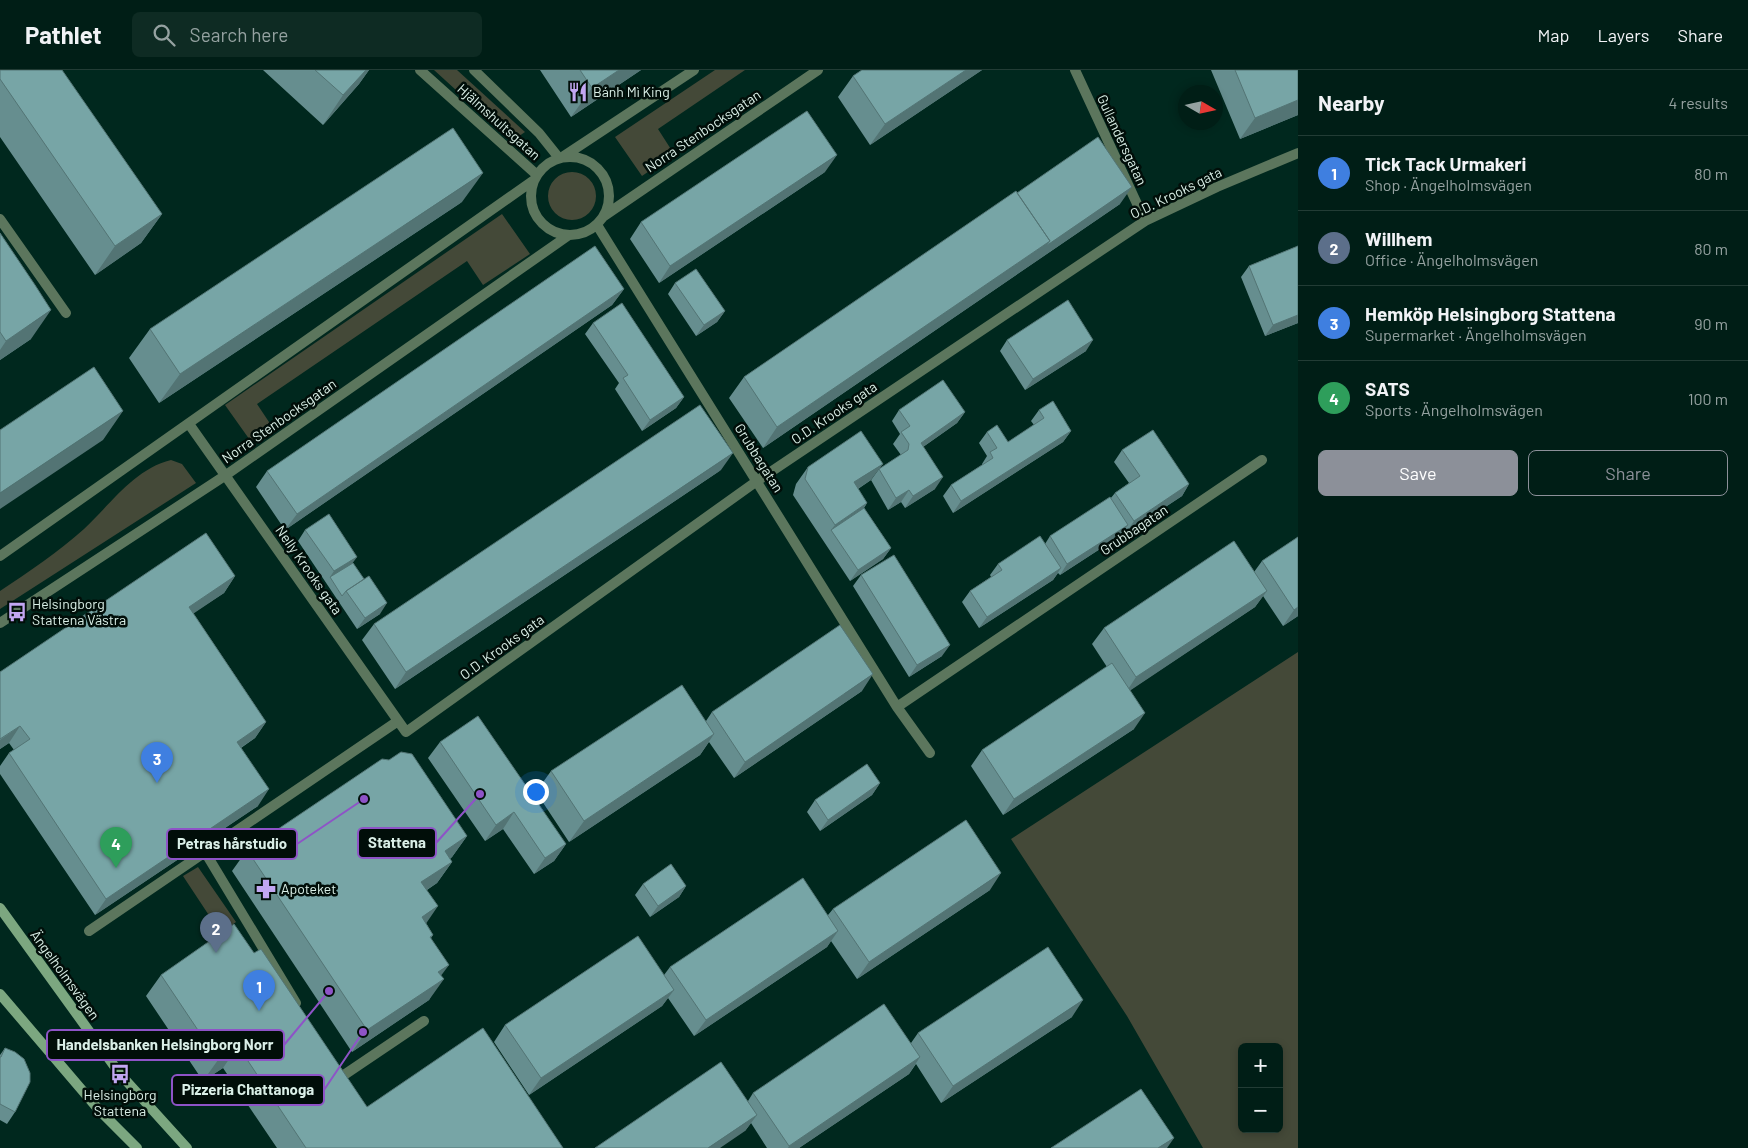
<!DOCTYPE html>
<html lang="en">
<head>
<meta charset="utf-8">
<style>
  body { margin:0; font-family:Barlow,sans-serif; background:#0e2b23; color:#f1f3f6 }
  .controls { position:absolute; right:15px; bottom:15px; display:grid; overflow:hidden; border-radius:8px; box-shadow:0 2px 8px #0003 }
  .controls button { width:45px; height:45px; display:grid; place-items:center; padding:0; border:0; border-bottom:1px solid #223c35; background:#001e16; color:#f1f3f6; font:25px sans-serif }
  .compass { position:absolute; left:1178px; top:15px; width:45px; height:45px; border-radius:50%; background:#001e16; box-shadow:0 2px 8px #0003; rotate:99deg }
  .you { position:absolute; left:535px; top:721px; width:18px; height:18px; margin:-12px; border:4px solid #fff; border-radius:50%; background:#1a73e8; box-shadow:0 0 0 8px #1a73e833 }
  .badge { display:grid; place-items:center; width:32px; height:32px; border-radius:50%; background:#8c9099; color:#fff; font-size:16px; font-weight:700 }
  .pin { position:absolute; translate:-50% -41px; filter:drop-shadow(0 1px 2px #0008) }
  .pin::after { content:''; position:absolute; top:26px; width:18px; height:15px; background:inherit; clip-path:polygon(0 0,100% 0,50% 100%) }
  .list { margin:0; padding:0; list-style:none }
  h2 { display:flex; justify-content:space-between; align-items:center; height:65px; margin:0; padding:0 20px; font-size:21px }
  h2 small { font-size:16px; font-weight:400; color:#95a2a1 }
  .list li { display:grid; grid-template-columns:32px 1fr auto; gap:15px; align-items:center; box-sizing:border-box; height:75px; padding:0 20px; border-top:1px solid #223c35 }
  .list b { display:block; font-size:19px; white-space:nowrap }
  .list p { margin:0; font-size:16px; white-space:nowrap; color:#95a2a1 }
  .list em { font-size:16px; font-style:normal; color:#95a2a1 }
  .actions { display:flex; gap:10px; padding:15px 20px }
  .actions a { flex:1; padding:11px 0; border:1px solid #8c9099; border-radius:8px; text-align:center; font-size:18px; color:#8c9099 }
  .actions .main { background:#8c9099; color:#fff }
  .icon { flex:none; width:28px; height:28px; fill:none; stroke:currentColor; stroke-width:2; stroke-linecap:round; stroke-linejoin:round }
  .map { position:relative; flex:none; width:1298px; height:1078px; overflow:hidden }
  header { display:flex; align-items:center; gap:30px; box-sizing:border-box; height:70px; padding:0 25px; background:#001e16; border-bottom:1px solid #223c35 }
  header strong { font-size:24px }
  nav { display:flex; gap:28px; margin-inline-start:auto; font-size:18px }
  .search { width:350px; height:45px; background:#0e2b23; display:flex; align-items:center; gap:12px; box-sizing:border-box; padding:0 18px; border-radius:8px; color:#95a2a1; font-size:19px }
  main { display:flex }
  aside { flex:1; background:#001e16 }
  .map>svg:first-child { display:block }
  .green { fill:#444938; fill-rule:evenodd }
  .lines { fill:none; stroke-linecap:round; stroke-linejoin:round }
  .street { stroke:#5c765d; stroke-width:10 }
  .secondary { stroke:#7ca780; stroke-width:10 }
  .wall { fill:#668e8f }
  .shaded-wall { fill:#537474 }
  .building { fill:#77a5a6; stroke:#537474 }
  .labels { text-anchor:middle; stroke-width:5; stroke-linejoin:round; paint-order:stroke }
  .poi-label { font-size:14px; fill:#daefe7; stroke:#010e09; text-anchor:start }
  .street-label { font-size:14px; fill:#daefe7; stroke:#010e09 }
  .leader { fill:none; stroke:#8e53c7; stroke-width:2 }
  .callout-dot { fill:#8e53c7; stroke:#010e09; stroke-width:2 }
  .callout { fill:#010e09; stroke:#8e53c7; stroke-width:2 }
  .callout-label { font-size:15px; text-anchor:middle; font-weight:bold; fill:#daefe7 }
</style>
</head>
<body>
<header>
<strong>Pathlet</strong>
<div class="search"><svg class="icon" aria-label="search" viewBox="0 0 24 24"><circle cx="10" cy="10" r="6"/><path d="M15 15l6 6"/></svg>Search here</div>
<nav><a>Map</a><a>Layers</a><a>Share</a></nav>
</header>
<main>
<div class="map">
<svg width="1298" height="1078" viewBox="0 0 1298 1078">
  <rect width="100%" height="100%" fill="#00281e"/>
  <path class="green" d="M434 0H457L525 62 512 71Z
    M715 0H745L658 59 674 84 642 106 615 67Z
    M548 126a24 24 0 1 1 48 0a24 24 0 1 1-48 0Z
    M502 144 530 184 483 215 467 191 257 334 273 358 252 373 225 335Z
    M171 390 182 394 196 413 0 539V521C29 502 58 482 84 459 110 435 134 399 171 390Z
    M1298 582V1078H1203L1127 946 1011 769ZM1242 977H1279V1059H1242Z
    M198 797 236 852 228 858 216 856 183 806Z"/>
  <g class="lines">
    <path class="street" d="M420 0 537 105
      M474 0 539 63 559 88
      M1075 0 1145 151
      M564 86 694 0
      M531 126a39 39 0 1 1 78 0a39 39 0 1 1-78 0Z
      M604 146 818 0
      M0 149 66 243
      M597 155 897 637 1262 390
      M189 354 406 662 757 411 1145 151 1217 117 1298 83
      M0 486 534 110
      M0 553 226 405 569 165
      M897 637 930 683
      M205 782 296 933
      M89 861 398 651
      M336 999 341 1007 424 951"/>
    <path class="secondary" d="M0 838 120 1004 187 1078
      M0 924 99 1040 137 1078"/>
  </g>
  <path class="wall" d="M0 0 162 144 141 173 95 205 0 67Z
    M263 0H369L359 14 323 55Z
    M540 0H641L571 47Z
    M862 0H982L870 75 838 27 853 6Z
    M1211 0H1298V45L1240 69Z
    M825 102 659 213 630 169 641 152Z
    M1017 123 1120 134 763 378 729 328 744 307Z
    M462 132 159 333 129 288 150 259Z
    M0 163 31 269 0 290Z
    M1298 176V253L1265 266 1241 207 1249 196Z
    M675 213 725 241 717 252 696 266 668 224Z
    M624 219 612 235 285 460 256 417 267 401Z
    M593 253 684 327 676 338 642 361 615 319 619 313 585 264Z
    M1007 270 1086 281 1025 320 1000 281Z
    M899 340 965 342 957 353 923 377 935 419 905 438 901 432 888 440 871 410 879 399 901 385 893 374 900 364 892 351Z
    M1039 340 1071 361 1063 372 953 443 943 426 951 415 982 395V394L987 386 979 373 987 362 1008 372 1034 355 1031 351Z
    M1122 380 1189 414 1182 426 1126 463 1124 460 1120 466 1060 505 1058 503 1053 510 979 558 962 532 970 521 991 507 990 505 998 494 1045 474 1050 466 1110 429 1115 423 1129 413 1114 392Z
    M808 397 871 410 858 419 867 433 864 438 891 478 883 489 850 511 793 425 796 414Z
    M721 400 395 619 362 570 374 554Z
    M305 460 353 493 380 544 357 559 298 471Z
    M1298 467V546L1283 556 1263 526 1255 537 1130 620 1134 659 1003 745 971 696 982 680 1107 597 1092 574 1104 558 1254 502 1262 491Z
    M861 505 942 586 909 607 853 516Z
    M235 506 224 523 193 543 266 652 255 668 241 678 258 736 95 845 0 704V696L9 683 14 680 9 673 0 679V602Z
    M862 621 734 708 709 672 700 685 569 772 536 722 551 701 706 651 712 642Z
    M440 672 566 774 554 791 534 804 503 759 485 771 428 688Z
    M880 713 872 725 820 761 807 742 815 730Z
    M467 766 452 787 450 789 452 792 437 813 427 820 426 853 433 865 431 868 441 906 429 930 352 982 232 801 247 780Z
    M643 814 686 816 679 827 650 847 635 825Z
    M990 820 857 909 831 871 827 877 694 966 668 928 662 936 529 1025 494 972 505 955 664 905 670 897 828 845 833 839Z
    M254 883 367 1037 563 1078H277L223 998 203 1011 146 926 161 905Z
    M1072 947 941 1033 916 994 909 1004 799 1078H767L751 1053 745 1061 748 1031 753 1023 911 973 918 963Z
    M5 978 15 1042 7 1054 0 1050V985Z"/>
  <path class="shaded-wall" d="M366 0H369L359 14 323 55 343 25Z
    M619 0H641L571 47 592 18Z
    M966 0H982L870 75 885 54Z
    M1298 30V45L1240 69 1255 48Z
    M837 85 825 102 659 213 670 196Z
    M483 103 462 132 159 333 180 304Z
    M1132 117 1120 134 763 378 777 357 1050 171Z
    M162 144 141 173 95 205 115 176Z
    M624 219 612 235 285 460 297 444Z
    M51 240 31 269 0 290V280L6 271Z
    M725 241 717 252 696 266 704 255Z
    M1298 245V253L1265 266 1273 255Z
    M1093 270 1086 281 1025 320 1033 309Z
    M684 327 676 338 642 361 650 350Z
    M123 341 103 370 0 439V423Z
    M965 342 957 353 913 384 921 373Z
    M1071 361 1063 372 953 443 961 431Z
    M733 383 721 400 395 619 406 602Z
    M883 394 871 410 842 429 854 412Z
    M943 407 935 419 905 438 913 426Z
    M1189 414 1182 426 1126 463 1134 451Z
    M909 420 901 432 888 440 896 428Z
    M867 433 856 449 831 460 835 455Z
    M1128 455 1120 466 1060 505 1067 494Z
    M891 478 883 489 850 511 858 500Z
    M357 487 349 498 330 507 334 501Z
    M1061 498 1053 510 979 558 987 547Z
    M235 506 224 523 178 554 189 537Z
    M1267 521 1255 537 1125 624 1136 607Z
    M387 533 380 544 357 559 365 548Z
    M1298 537V546L1283 556 1294 540Z
    M950 575 942 586 909 607 917 595Z
    M873 604 862 621 734 708 745 692Z
    M1145 643 1134 659 1003 745 1014 729Z
    M266 652 255 668 225 688 237 672Z
    M20 656 9 673 0 679V670Z
    M714 664 700 685 569 772 584 751Z
    M880 713 872 725 820 761 828 750Z
    M269 719 258 736 95 845 106 829Z
    M514 742 503 759 485 771 496 755Z
    M467 766 452 787 430 802 445 781Z
    M566 774 554 791 534 804 545 788Z
    M452 792 437 813 406 833 421 812Z
    M1001 803 990 820 857 909 869 892Z
    M686 816 679 827 650 847 658 836Z
    M438 836 423 858 422 847Z
    M838 861 827 877 694 966 706 950Z
    M449 895 434 915 444 909 429 930 352 982 367 960 438 902Z
    M674 920 662 936 529 1025 541 1008Z
    M1083 930 1072 947 941 1033 953 1016Z
    M238 976 223 998 203 1011 218 990Z
    M920 987 909 1004 799 1078H788L789 1076Z
    M757 1045 745 1061 720 1078H708Z
    M1174 1068 1167 1078H1158Z"/>
  <path class="building" d="M0 0H62L162 144 115 176 0 9Z
    M315 0H366L343 25Z
    M580 0H619L592 18Z
    M862 0H966L885 54 853 6Z
    M1235 0H1298V30L1255 48Z
    M807 41 837 85 670 196 641 152Z
    M453 58 483 103 180 304 150 259Z
    M1098 67 1132 117 1046 176 1050 171 1017 123Z
    M1016 121 1050 171 777 357 744 307Z
    M0 163 35 215 51 240 6 271 0 262Z
    M595 176 624 219 297 444 267 401Z
    M1298 176V245L1273 255 1249 196Z
    M696 199 725 241 704 255 675 213Z
    M1068 230 1093 270 1033 309 1007 270Z
    M622 233 684 327 650 350 623 308 628 305 593 253Z
    M94 297 123 341 0 423V360Z
    M943 310 965 342 921 373 943 407 913 426 909 420 896 428 879 399 908 380 909 374 901 362 910 356 899 340Z
    M1053 331 1071 361 961 431 951 415 993 388 990 382 997 378 987 362 997 355 1008 372 1044 348 1039 340Z
    M700 335 733 383 406 602 374 554Z
    M1153 360 1189 414 1134 451 1115 423 1140 406 1122 380Z
    M861 361 883 394 854 412 867 433 835 455 805 409 808 397Z
    M1110 427 1128 455 1067 494 1050 466Z
    M864 438 891 478 858 500 831 460Z
    M329 444 357 487 334 501 305 460Z
    M206 463 235 506 189 537 266 652 237 672 269 719 106 829 9 683 30 669 20 656 0 669V602Z
    M1040 466 1061 498 987 547 970 521 1002 500 998 494Z
    M1298 467V537L1294 540 1262 491Z
    M1234 471 1267 521 1136 607 1104 558Z
    M894 485 950 575 917 595 861 505Z
    M353 493 364 509 346 521 342 526 330 507Z
    M369 506 387 533 365 548 346 521Z
    M840 555 873 604 745 692 712 642Z
    M1112 593 1145 643 1014 729 982 680Z
    M682 615 714 664 584 751 551 701Z
    M478 646 566 774 545 788 514 742 496 755 440 672Z
    M401 682 412 684 467 766 445 781 452 792 421 812 438 836 422 847 433 865 430 867 449 895 438 902 444 909 367 960 247 780 382 689 389 690Z
    M867 694 880 713 828 750 815 730Z
    M966 750 1001 803 869 892 833 839Z
    M671 794 686 816 658 836 643 814Z
    M803 808 838 861 706 950 670 897Z
    M234 854 254 883 261 879 367 1037 483 958 563 1078H306L238 976 218 990 161 905Z
    M638 866 674 920 541 1008 505 955Z
    M1048 877 1083 930 953 1016 918 963Z
    M884 934 920 987 789 1076 753 1023Z
    M5 978 15 982 24 989 30 1003V1012L15 1042 0 1034V987H1Z
    M721 992 757 1045 708 1078H595Z
    M1141 1019 1174 1068 1158 1078H1051Z"/>
  <defs>
    <symbol id="restaurant-bare" viewBox="-9 -9 18 18"><path d="M-5-6h1v4h1v-4h1v4h1v-4h1v5L-1.5 .5V6h-2V.5L-5-1ZM5-6V6H3V1.5H1.5Q1.5-4 5-6Z" fill="#c2a7f2" stroke="#010e09" stroke-width="2.5" paint-order="stroke"/></symbol>
    <symbol id="bus-bare" viewBox="-9 -9 18 18"><path d="M-5-6H5V4H4V6H2V4H-2V6H-4V4H-5ZM-3.5-4V0h7V-4ZM-3.5 1.2v1.5H-2V1.2ZM2 1.2v1.5H3.5V1.2Z" fill="#c2a7f2" stroke="#010e09" stroke-width="2.5" paint-order="stroke"/></symbol>
    <symbol id="pharmacy-bare" viewBox="-9 -9 18 18"><path d="M-2-6h4v4h4v4h-4v4h-4v-4h-4v-4h4Z" fill="#c2a7f2" stroke="#010e09" stroke-width="2.5" paint-order="stroke"/></symbol>
  </defs>
  <g fill-rule="evenodd">
    <use href="#restaurant-bare" x="564" y="8" width="28" height="28"/>
    <use href="#bus-bare" x="3" y="528" width="28" height="28"/>
    <use href="#pharmacy-bare" x="252" y="805" width="28" height="28"/>
    <use href="#bus-bare" x="106" y="990" width="28" height="28"/>
  </g>
  <g class="labels">
    <g class="poi-label">
      <text x="593" y="27">Bánh Mì King</text>
      <text x="32" y="539">Helsingborg<tspan x="32" dy="16">Stattena Västra</tspan></text>
      <text x="281" y="824">Apoteket</text>
      <text x="120" y="1030" text-anchor="middle">Helsingborg<tspan x="120" dy="16">Stattena</tspan></text>
    </g>
    <g class="street-label">
      <text transform="translate(499 52) rotate(42)" y="5">Hjälmshultsgatan</text>
      <text transform="translate(703 61) rotate(-34)" y="5">Norra Stenbocksgatan</text>
      <text transform="translate(1122 70) rotate(65)" y="5">Gullandersgatan</text>
      <text transform="translate(1176 123) rotate(-26)" y="5">O.D. Krooks gata</text>
      <text transform="translate(834 343) rotate(-34)" y="5">O.D. Krooks gata</text>
      <text transform="translate(279 351) rotate(-35)" y="5">Norra Stenbocksgatan</text>
      <text transform="translate(759 388) rotate(58)" y="5">Grubbagatan</text>
      <text transform="translate(1134 460) rotate(-34)" y="5">Grubbagatan</text>
      <text transform="translate(309 500) rotate(55)" y="5">Nelly Krooks gata</text>
      <text transform="translate(502 577) rotate(-36)" y="5">O.D. Krooks gata</text>
      <text transform="translate(65 905) rotate(54)" y="5">Ängelholmsvägen</text>
    </g>
  </g>
  <path class="leader" d="M480 724L436 773M364 729L297 774M329 921L284 975M363 962L324 1020"/>
  <g class="callout-dot">
    <circle cx="480" cy="724" r="5"/>
    <circle cx="364" cy="729" r="5"/>
    <circle cx="329" cy="921" r="5"/>
    <circle cx="363" cy="962" r="5"/>
  </g>
  <g class="callout">
    <rect x="358" y="758" width="78" height="30" rx="5"/>
    <rect x="167" y="759" width="130" height="30" rx="5"/>
    <rect x="47" y="960" width="237" height="30" rx="5"/>
    <rect x="172" y="1005" width="152" height="30" rx="5"/>
  </g>
  <g class="callout-label">
    <text x="397" y="778">Stattena</text>
    <text x="232" y="779">Petras hårstudio</text>
    <text x="165" y="980">Handelsbanken Helsingborg Norr</text>
    <text x="248" y="1025">Pizzeria Chattanoga</text>
  </g>
</svg>
<div class="controls">
<button>+</button>
<button>−</button>
</div>
<svg class="compass" viewBox="-18 -18 36 36"><path d="M0-13l5 13h-10z" fill="#e53935"/><path d="M0 13l5-13h-10z" fill="#95a2a1"/></svg>
<div class="you"></div>
<div class="pin badge" style="left:259px;top:941px;background:#3f7fe0">1</div>
<div class="pin badge" style="left:216px;top:883px;background:#5c6f8a">2</div>
<div class="pin badge" style="left:157px;top:713px;background:#3f7fe0">3</div>
<div class="pin badge" style="left:116px;top:798px;background:#2e9e5b">4</div>
</div>
<aside>
<h2>Nearby<small>4 results</small></h2>
<ul class="list">
<li><span class="badge" style="background:#3f7fe0">1</span><div><b>Tick Tack Urmakeri</b><p>Shop · Ängelholmsvägen</p></div><em>80 m</em></li>
<li><span class="badge" style="background:#5c6f8a">2</span><div><b>Willhem</b><p>Office · Ängelholmsvägen</p></div><em>80 m</em></li>
<li><span class="badge" style="background:#3f7fe0">3</span><div><b>Hemköp Helsingborg Stattena</b><p>Supermarket · Ängelholmsvägen</p></div><em>90 m</em></li>
<li><span class="badge" style="background:#2e9e5b">4</span><div><b>SATS</b><p>Sports · Ängelholmsvägen</p></div><em>100 m</em></li>
</ul>
<div class="actions"><a class="main">Save</a><a>Share</a></div>
</aside>
</main>
</body>
</html>
